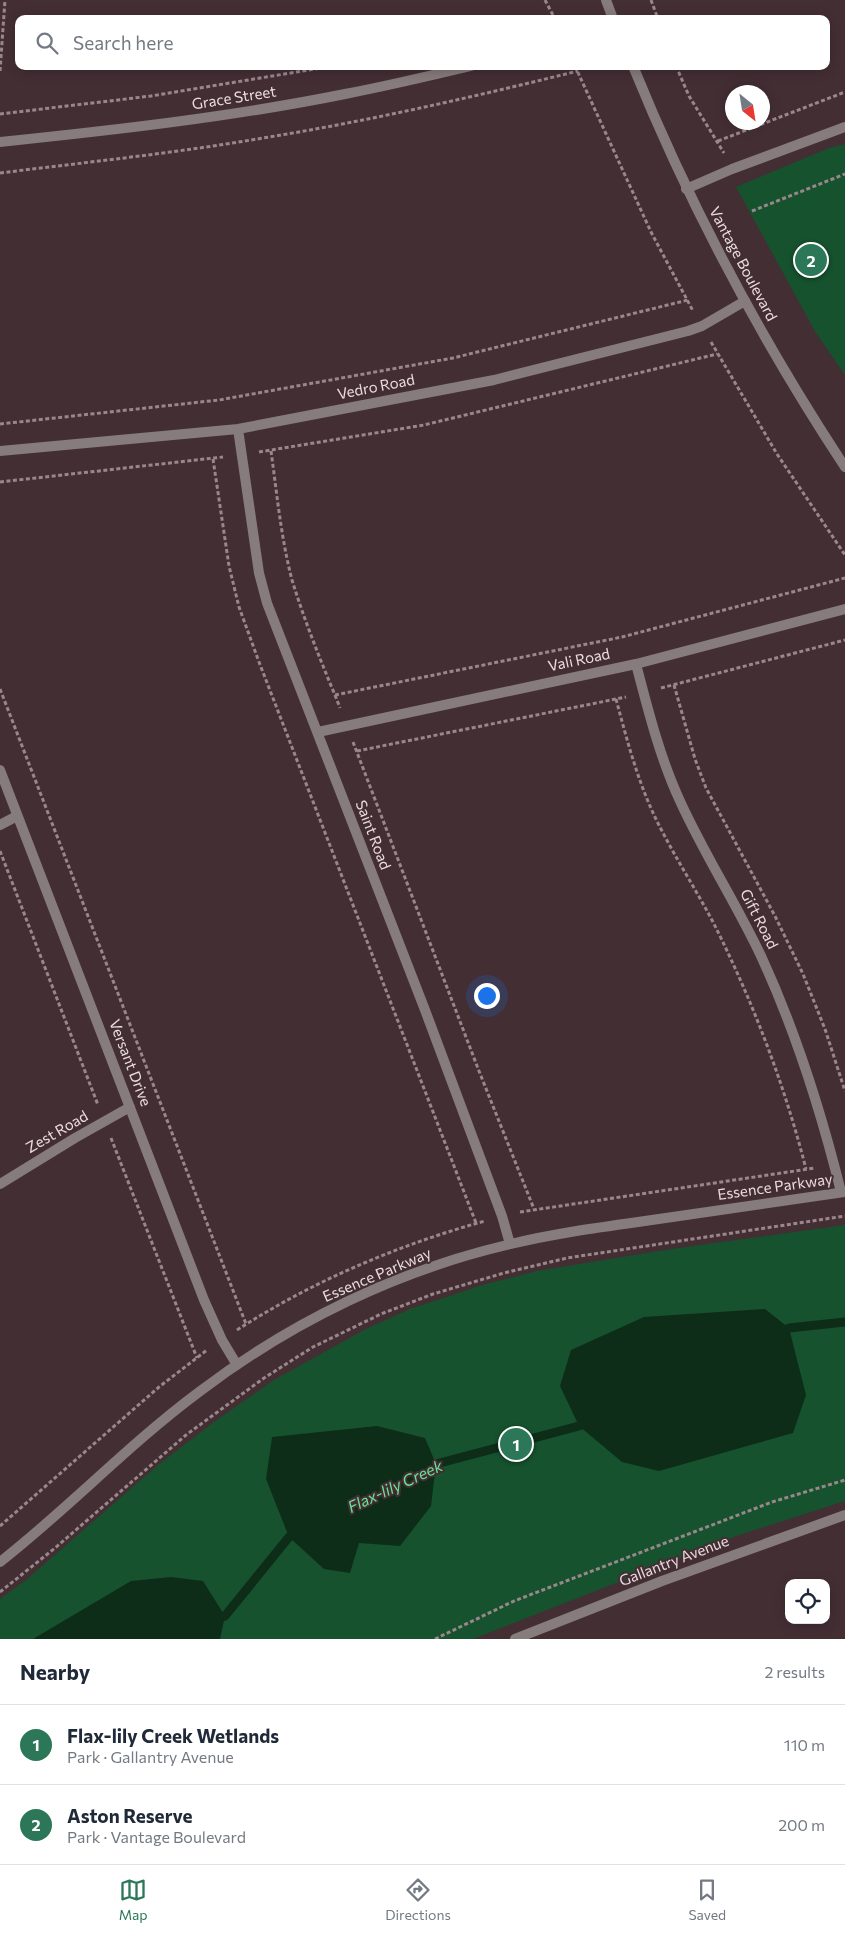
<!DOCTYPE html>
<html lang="en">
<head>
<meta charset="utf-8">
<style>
  body { margin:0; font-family:Commissioner,sans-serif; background:#f6f6f7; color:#1f2937 }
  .controls { position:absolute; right:15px; bottom:15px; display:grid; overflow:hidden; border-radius:10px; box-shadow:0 2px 12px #0003 }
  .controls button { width:45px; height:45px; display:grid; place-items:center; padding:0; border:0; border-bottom:1px solid #e0e1e3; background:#fff; color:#1f2937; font:25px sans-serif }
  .compass { position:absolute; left:725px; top:85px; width:45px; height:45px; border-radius:50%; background:#fff; box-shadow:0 2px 12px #0003; rotate:150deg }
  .you { position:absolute; left:486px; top:995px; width:18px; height:18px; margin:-12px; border:4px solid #fff; border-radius:50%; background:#1a73e8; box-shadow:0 0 0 8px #1a73e833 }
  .badge { display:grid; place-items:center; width:32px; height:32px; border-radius:50%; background:#2c7757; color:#fff; font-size:16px; font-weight:700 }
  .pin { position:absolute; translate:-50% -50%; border:2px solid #fff; box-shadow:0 1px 5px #0006 }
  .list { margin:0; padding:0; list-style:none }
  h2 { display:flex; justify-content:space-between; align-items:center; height:65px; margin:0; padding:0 20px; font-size:21px }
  h2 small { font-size:16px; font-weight:400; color:#747a83 }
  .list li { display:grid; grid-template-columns:32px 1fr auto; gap:15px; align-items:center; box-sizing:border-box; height:80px; padding:0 20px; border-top:1px solid #e0e1e3 }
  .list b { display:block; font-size:19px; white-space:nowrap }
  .list p { margin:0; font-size:16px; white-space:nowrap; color:#747a83 }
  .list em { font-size:16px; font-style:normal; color:#747a83 }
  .icon { flex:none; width:28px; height:28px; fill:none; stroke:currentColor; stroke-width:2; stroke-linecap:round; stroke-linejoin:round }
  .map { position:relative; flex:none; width:845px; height:1639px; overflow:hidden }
  .search { position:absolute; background:#fff; box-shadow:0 2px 12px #0003; left:15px; right:15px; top:15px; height:55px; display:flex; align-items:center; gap:12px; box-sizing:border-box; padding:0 18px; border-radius:10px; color:#747a83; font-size:19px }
  .sheet { height:225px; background:#fff }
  nav { display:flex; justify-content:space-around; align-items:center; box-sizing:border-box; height:70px; border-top:1px solid #e0e1e3; background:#fff; font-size:14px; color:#747a83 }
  nav a { display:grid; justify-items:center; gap:2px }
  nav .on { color:#2c7757 }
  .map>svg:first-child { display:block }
  .green { fill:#16522e }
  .water { fill:#0e2d19 }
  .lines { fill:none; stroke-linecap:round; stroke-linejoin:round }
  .stream { stroke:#0e2d19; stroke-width:9 }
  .path { stroke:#99878c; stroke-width:3; stroke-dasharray:4 2.5; stroke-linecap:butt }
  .minor { stroke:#867b7d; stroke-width:10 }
  .tertiary { stroke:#867b7d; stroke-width:10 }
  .labels { text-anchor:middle; stroke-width:4; stroke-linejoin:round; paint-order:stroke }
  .street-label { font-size:15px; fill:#eadcdf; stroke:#432e34 }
  .water-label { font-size:16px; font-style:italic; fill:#67e394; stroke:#432e34 }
</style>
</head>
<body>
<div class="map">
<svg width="845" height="1639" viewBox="0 0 845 1639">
  <rect width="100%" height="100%" fill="#432e34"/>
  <path class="green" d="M845 144V375L816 333 736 187 829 148Z
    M845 1225V1501L736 1536 473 1639H0V1599L26 1580 158 1465 214 1422 274 1380 364 1330 410 1309 486 1284 537 1271 671 1249Z"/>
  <path class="water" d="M765 1309 789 1328 806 1395 793 1433 659 1471 622 1462 579 1426 560 1386 571 1350 644 1317Z
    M377 1426 425 1438 436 1464 431 1506 400 1546 359 1543 350 1573 324 1569 289 1537 266 1479 272 1437Z
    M171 1577 203 1581 225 1616 220 1639H33L131 1581Z"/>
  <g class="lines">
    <path class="stream" d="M779 1333 789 1328 845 1322
      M426 1469 436 1464 579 1426 588 1422
      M216 1620 225 1616 289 1537 298 1532"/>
    <path class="path" d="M545 0 555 19
      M651 0 658 19
      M546 19 554 17
      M575 66 651 232 693 311
      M676 66 689 96 724 153
      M0 71 5 0
      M0 114 151 96 333 66
      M718 141 845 92
      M0 173C88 162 176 153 263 138 369 121 473 97 578 71
      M752 211 845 174
      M711 342 777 454 845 555
      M0 424 219 400 453 358 688 300
      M271 451C277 494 281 538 292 580 304 619 319 657 335 695L622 637 845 578
      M259 452 424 425 717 354
      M213 459 229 566 239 607 259 662 476 1223
      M0 482 223 457
      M674 685 695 759 706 788 775 916 803 974 825 1029 845 1091
      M661 688 845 640
      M0 689 246 1324
      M335 695 340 708
      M616 699C628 744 640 790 662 831 680 866 702 899 719 934 756 1010 785 1087 806 1169
      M353 742 479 1071 534 1209
      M357 751 626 697
      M0 851 98 1105
      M111 1138 197 1358
      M520 1212 815 1168
      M237 1330C313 1281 398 1245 485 1221
      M0 1526 159 1387 207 1350
      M0 1592 55 1548 186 1435 264 1378 313 1347 381 1314 433 1294 504 1273 567 1258 845 1216
      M435 1639 514 1601 772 1502 845 1480"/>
    <path class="minor" d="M0 142C115 130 231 117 345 94 387 86 429 76 471 66
      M686 189 732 169 845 127
      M238 429 259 573 267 603 425 1010 502 1216 510 1244
      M0 451 238 429 494 380 688 331 702 326 745 301
      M636 664C648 710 660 758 680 801 704 854 736 903 761 956 796 1032 821 1111 841 1192
      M318 732 636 664 845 609
      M0 770 204 1300 222 1340 237 1365
      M0 825 17 816
      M0 1184 75 1138 130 1107
      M0 1562C69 1508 129 1444 199 1392 291 1322 398 1270 511 1244 552 1234 595 1228 638 1222 707 1212 776 1202 845 1192"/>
    <path class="tertiary" d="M606 0 613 19
      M633 66C690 206 762 341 845 467
      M515 1639 662 1581 845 1515"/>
  </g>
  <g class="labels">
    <g class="street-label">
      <text transform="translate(234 98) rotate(-9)" y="5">Grace Street</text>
      <text transform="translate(743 264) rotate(62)" y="5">Vantage Boulevard</text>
      <text transform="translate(376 387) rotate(-11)" y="5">Vedro Road</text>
      <text transform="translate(579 660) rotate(-12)" y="5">Vali Road</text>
      <text transform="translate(373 835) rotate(69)" y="5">Saint Road</text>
      <text transform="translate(759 919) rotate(63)" y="5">Gift Road</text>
      <text transform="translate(130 1063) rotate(69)" y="5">Versant Drive</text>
      <text transform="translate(57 1132) rotate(-30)" y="5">Zest Road</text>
      <text transform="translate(775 1187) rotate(-8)" y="5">Essence Parkway</text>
      <text transform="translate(377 1275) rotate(-23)" y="5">Essence Parkway</text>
      <text transform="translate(674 1561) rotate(-21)" y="5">Gallantry Avenue</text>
    </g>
    <g class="water-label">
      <text transform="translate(395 1486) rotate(-25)" y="6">Flax-lily Creek</text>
    </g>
  </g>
</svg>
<div class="controls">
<button><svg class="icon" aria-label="locate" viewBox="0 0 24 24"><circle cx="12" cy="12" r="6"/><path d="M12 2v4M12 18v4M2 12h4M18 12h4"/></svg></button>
</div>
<svg class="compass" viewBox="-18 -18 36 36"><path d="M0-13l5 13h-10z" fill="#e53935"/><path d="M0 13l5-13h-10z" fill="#747a83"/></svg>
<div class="you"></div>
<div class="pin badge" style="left:516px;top:1444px">1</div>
<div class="pin badge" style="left:811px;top:260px">2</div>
<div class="search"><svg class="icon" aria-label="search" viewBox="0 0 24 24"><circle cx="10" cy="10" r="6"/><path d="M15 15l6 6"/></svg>Search here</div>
</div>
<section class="sheet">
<h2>Nearby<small>2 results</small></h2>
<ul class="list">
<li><span class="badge">1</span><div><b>Flax-lily Creek Wetlands</b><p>Park · Gallantry Avenue</p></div><em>110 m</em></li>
<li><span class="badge">2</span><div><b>Aston Reserve</b><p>Park · Vantage Boulevard</p></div><em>200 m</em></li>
</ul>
</section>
<nav>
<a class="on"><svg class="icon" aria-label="map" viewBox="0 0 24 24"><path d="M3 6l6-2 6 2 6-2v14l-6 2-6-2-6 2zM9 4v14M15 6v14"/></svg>Map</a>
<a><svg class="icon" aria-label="directions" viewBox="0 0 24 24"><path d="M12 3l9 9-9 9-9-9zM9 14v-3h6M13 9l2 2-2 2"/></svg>Directions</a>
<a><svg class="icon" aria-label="saved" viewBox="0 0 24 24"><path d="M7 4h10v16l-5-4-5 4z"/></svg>Saved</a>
</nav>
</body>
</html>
